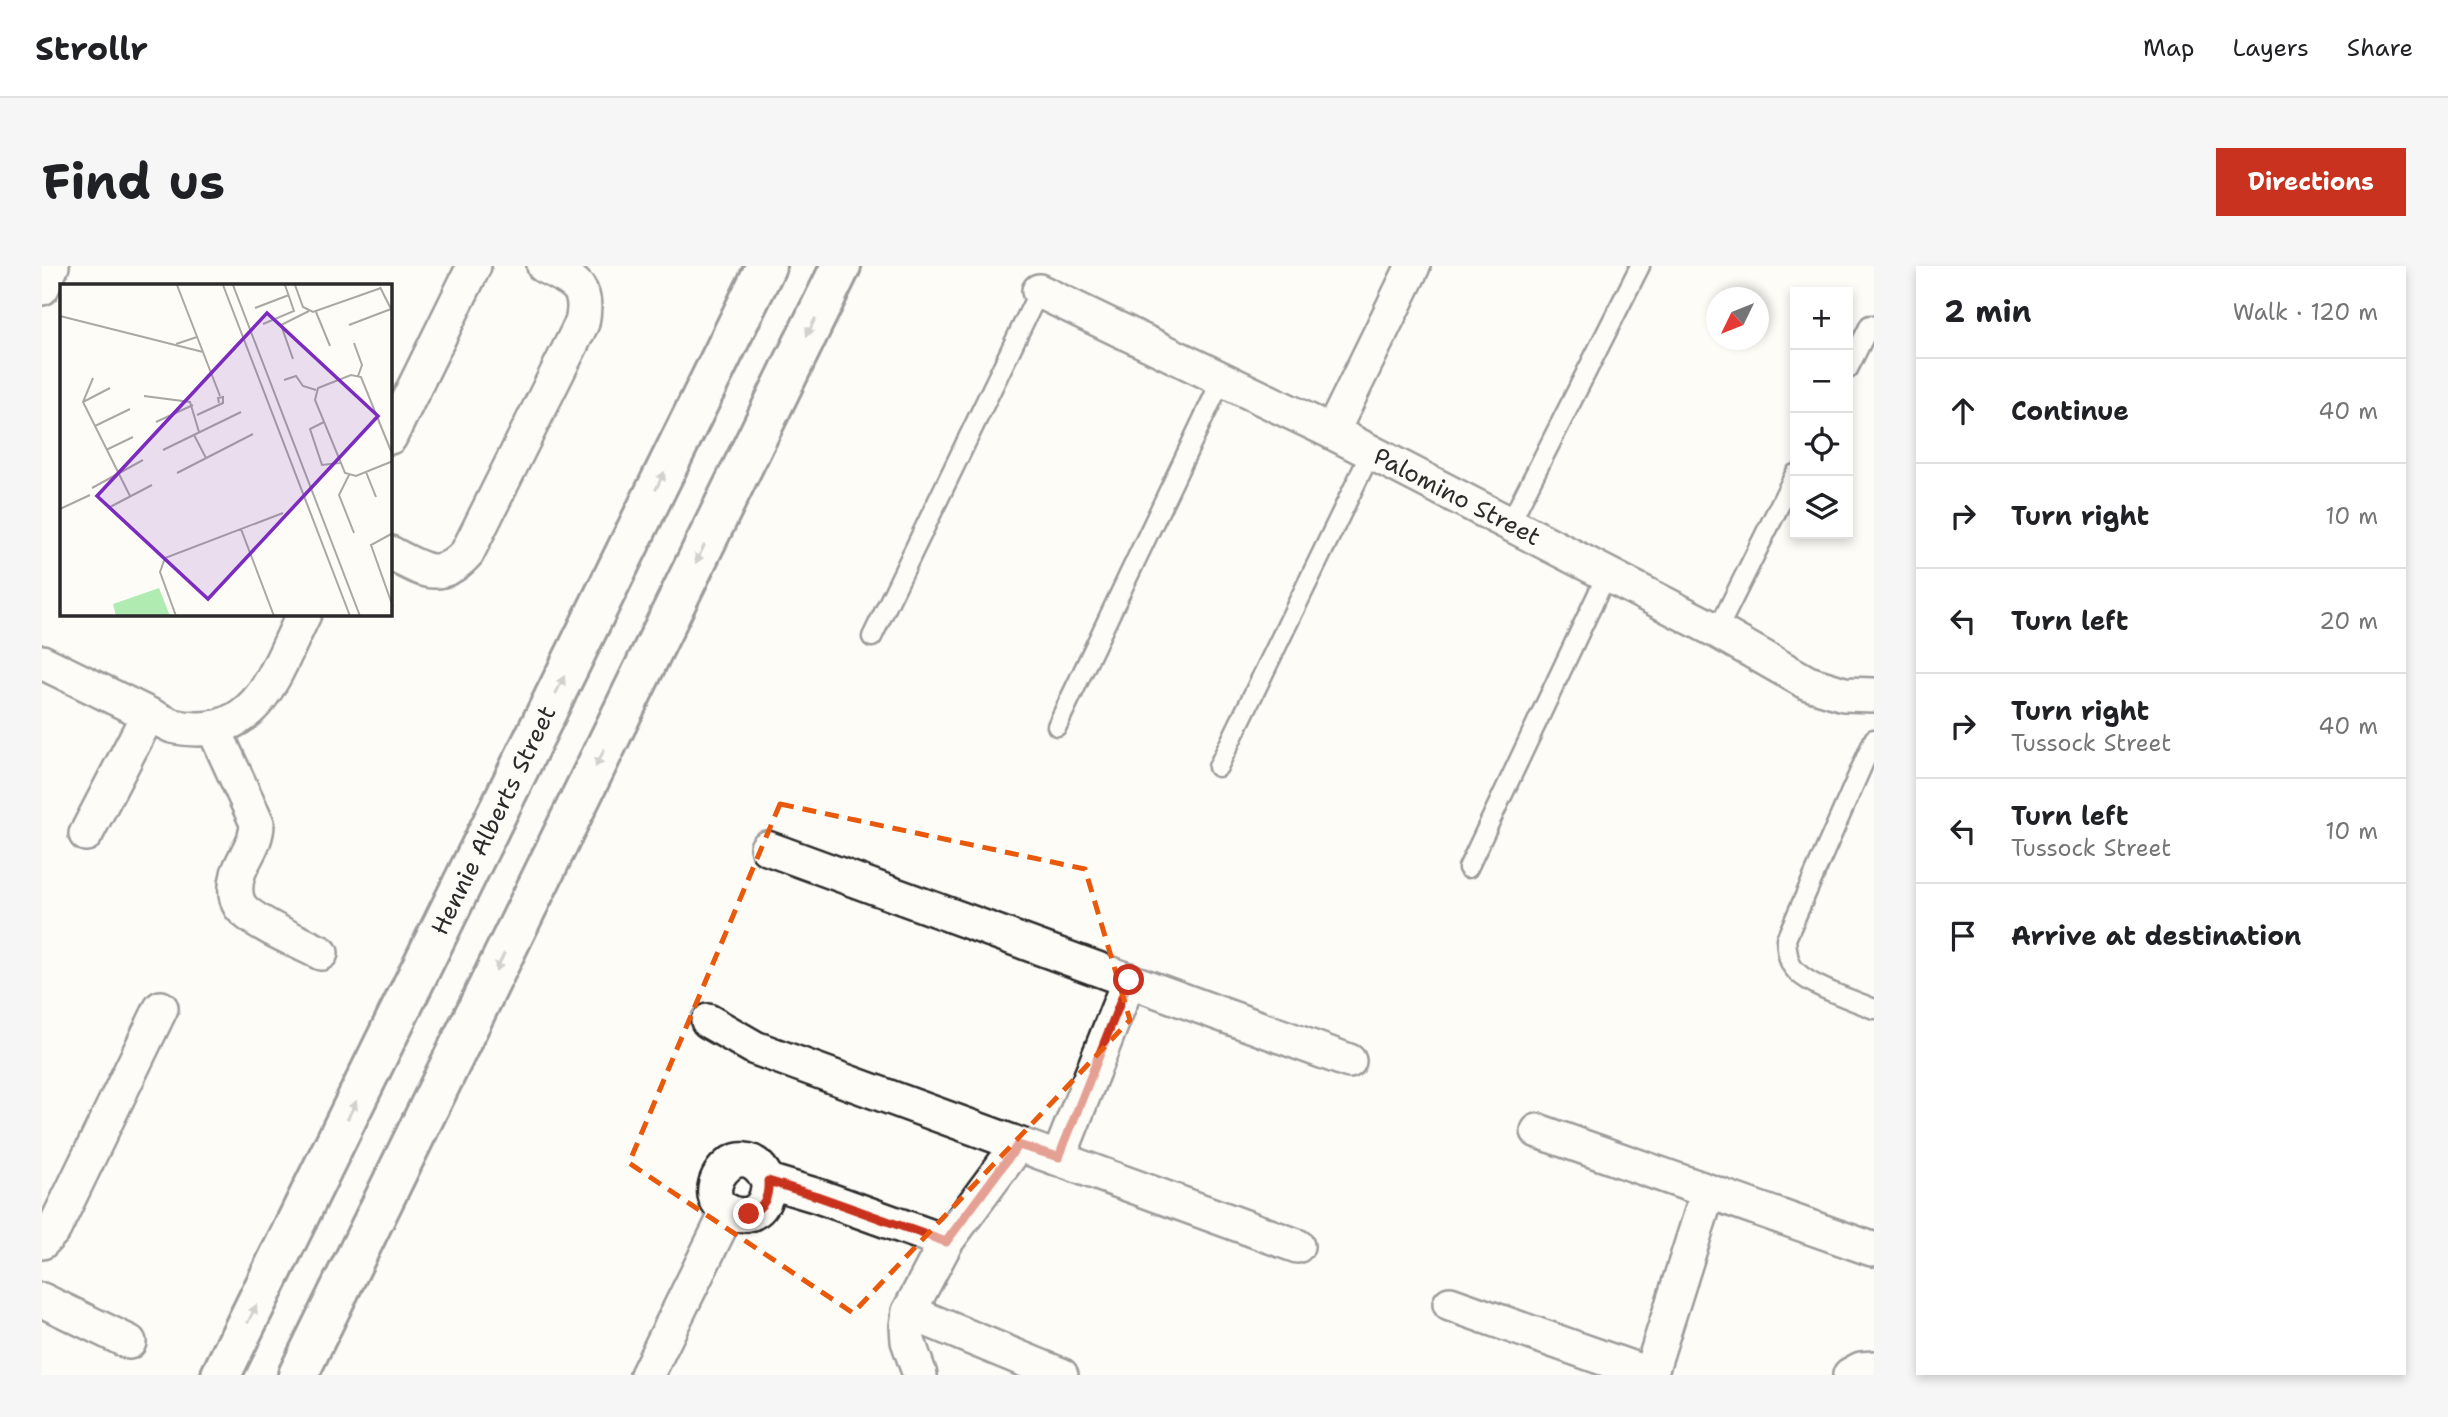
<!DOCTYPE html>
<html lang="en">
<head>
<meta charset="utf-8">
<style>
  body { margin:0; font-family:"Shantell Sans",sans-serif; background:#f6f6f6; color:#202124 }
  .controls { position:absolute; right:21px; top:21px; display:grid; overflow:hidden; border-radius:0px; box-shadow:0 4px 10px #0003 }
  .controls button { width:63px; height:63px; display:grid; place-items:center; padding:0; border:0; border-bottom:2px solid #e0e0e0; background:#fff; color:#202124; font:35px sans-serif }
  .compass { position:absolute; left:1664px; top:21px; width:63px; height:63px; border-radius:50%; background:#fff; box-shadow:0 4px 10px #0003; rotate:227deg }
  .stop { position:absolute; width:21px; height:21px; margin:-16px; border:5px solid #c8321e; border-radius:50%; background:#fff }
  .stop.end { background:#c8321e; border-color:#fff; box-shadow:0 2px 7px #0008 }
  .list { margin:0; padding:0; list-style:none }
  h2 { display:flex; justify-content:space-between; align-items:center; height:91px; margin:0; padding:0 28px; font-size:30px }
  h2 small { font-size:23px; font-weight:400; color:#757577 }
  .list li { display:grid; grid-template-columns:46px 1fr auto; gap:21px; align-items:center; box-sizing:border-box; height:105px; padding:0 28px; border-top:2px solid #e0e0e0 }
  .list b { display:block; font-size:26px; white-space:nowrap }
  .list p { margin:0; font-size:23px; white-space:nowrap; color:#757577 }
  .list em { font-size:23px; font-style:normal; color:#757577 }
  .icon { flex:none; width:38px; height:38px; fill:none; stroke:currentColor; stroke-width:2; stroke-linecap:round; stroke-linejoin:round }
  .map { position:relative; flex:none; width:1832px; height:1109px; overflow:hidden; border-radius:0px }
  header { display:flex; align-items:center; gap:42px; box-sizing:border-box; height:98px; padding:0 35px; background:#fff; border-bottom:2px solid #e0e0e0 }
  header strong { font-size:33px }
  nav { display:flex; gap:38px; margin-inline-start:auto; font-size:24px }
  .intro { display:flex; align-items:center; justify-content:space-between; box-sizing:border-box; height:168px; padding:0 42px }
  h1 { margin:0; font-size:49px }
  .button { padding:18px 32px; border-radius:0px; background:#c8321e; color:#fff; font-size:24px; font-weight:700 }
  main { display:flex; gap:42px; padding:0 42px }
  aside { flex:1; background:#fff; border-radius:0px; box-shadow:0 4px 10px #0003 }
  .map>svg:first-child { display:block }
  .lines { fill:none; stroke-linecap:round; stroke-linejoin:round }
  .service-casing { stroke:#2b2b2b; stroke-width:23 }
  .minor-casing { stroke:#2b2b2b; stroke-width:38 }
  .tertiary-casing { stroke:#2b2b2b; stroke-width:44 }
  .service { stroke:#fdfcf7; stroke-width:18 }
  .minor { stroke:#fdfcf7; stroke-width:33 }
  .tertiary { stroke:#fdfcf7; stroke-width:38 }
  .oneway { fill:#9e9e9b }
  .route { stroke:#c8321e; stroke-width:9 }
  .marked { fill:none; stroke:#e8590c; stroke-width:5; stroke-dasharray:14 9; stroke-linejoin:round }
  .labels { text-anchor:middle; stroke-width:5; stroke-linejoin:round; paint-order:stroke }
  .street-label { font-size:24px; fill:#2b2b2b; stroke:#fdfcf7 }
  .inset-road { fill:none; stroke:#a9a8a5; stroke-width:2 }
  .view { fill:#7b2cbf; fill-opacity:0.15; stroke:#7b2cbf; stroke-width:3.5 }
  .inset-edge { fill:none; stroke:#2b2b2b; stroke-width:3.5 }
</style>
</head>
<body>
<header>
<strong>Strollr</strong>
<nav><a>Map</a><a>Layers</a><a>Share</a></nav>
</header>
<div class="intro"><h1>Find us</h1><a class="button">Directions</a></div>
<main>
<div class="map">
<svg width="1832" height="1109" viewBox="0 0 1832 1109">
  <rect width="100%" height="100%" fill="#fdfcf7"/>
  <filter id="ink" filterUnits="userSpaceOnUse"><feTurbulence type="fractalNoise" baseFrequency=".0143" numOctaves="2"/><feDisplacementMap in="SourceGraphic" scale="14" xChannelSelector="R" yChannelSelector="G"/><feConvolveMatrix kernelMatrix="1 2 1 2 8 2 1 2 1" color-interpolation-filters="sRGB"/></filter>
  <g filter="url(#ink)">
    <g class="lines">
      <defs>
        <path id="service" d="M1806 103 1828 59
          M1468 257 1598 0
          M1675 365 1753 208
          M830 371 997 25
          M1015 460 1180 113
          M1832 473 1744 673C1745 682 1745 692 1750 700 1763 720 1810 733 1832 743
          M1176 501 1329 186
          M1426 602 1565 308"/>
        <g id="minor">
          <path d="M0 22 10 0"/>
          <path id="s1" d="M997 25 1290 166 1675 365 1766 417 1802 428 1832 429"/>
          <path d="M1290 166 1371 0"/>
          <path d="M348 171 432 0"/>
          <path d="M348 287C380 303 397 318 425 287L540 57C548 20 532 15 502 0"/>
          <path d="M0 396 130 460C215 478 231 410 262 348"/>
          <path d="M172 463 215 557C215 577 202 590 196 608 193 619 192 630 198 640 208 655 261 678 279 687"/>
          <path d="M44 568 106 449"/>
          <path d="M725 582 1307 795"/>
          <path d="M666 755 713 782 1255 980"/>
          <path d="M1496 865 1830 983"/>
          <path d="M1017 891 1087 714"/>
          <path d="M726 915C727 934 716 953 694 948 642 937 698 856 726 915L776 930 904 976"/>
          <path d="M0 976 12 963 119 742"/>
          <path d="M0 1034 87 1076"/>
          <path d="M1408 1038 1609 1109"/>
          <path d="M867 1046 1019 1109"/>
          <path d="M605 1109 686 945"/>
          <path d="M878 1109 866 1075 865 1060 867 1046 904 976 976 879"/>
          <path d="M1608 1109 1666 926"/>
          <path d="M1808 1109 1819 1103 1832 1102"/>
        </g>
        <g id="tertiary">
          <path id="s2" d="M179 1109 724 0"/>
          <path d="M256 1109 799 0"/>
        </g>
      </defs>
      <use href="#service" class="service-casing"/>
      <use href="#minor" class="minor-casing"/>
      <use href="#tertiary" class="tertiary-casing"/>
      <use href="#service" class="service"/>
      <use href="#minor" class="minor"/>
      <use href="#tertiary" class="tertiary"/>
    </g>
    <defs><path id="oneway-solid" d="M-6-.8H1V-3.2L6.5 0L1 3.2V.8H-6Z" transform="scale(1.75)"/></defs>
    <g class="oneway">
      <use href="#oneway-solid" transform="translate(769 61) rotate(116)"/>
      <use href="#oneway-solid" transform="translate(618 215) rotate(-64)"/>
      <use href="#oneway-solid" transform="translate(658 288) rotate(116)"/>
      <use href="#oneway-solid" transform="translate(518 419) rotate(-64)"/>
      <use href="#oneway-solid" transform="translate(558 492) rotate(116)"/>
      <use href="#oneway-solid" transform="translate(458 696) rotate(116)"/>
      <use href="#oneway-solid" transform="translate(310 844) rotate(-64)"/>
      <use href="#oneway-solid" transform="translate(210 1048) rotate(-64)"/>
    </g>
  </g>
  <g class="lines" filter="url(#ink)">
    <path class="route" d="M707 948C722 941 727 932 726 915L775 930 904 976 976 879 1017 891 1087 714"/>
  </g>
  <path d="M0 0H1832V1109H0ZM738 538 1043 603 1088 754 811 1047 587 897Z" fill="#fdfcf7" fill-opacity=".55" fill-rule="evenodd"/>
  <path class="marked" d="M738 538 1043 603 1088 754 811 1047 587 897Z"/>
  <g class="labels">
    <g class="street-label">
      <text dy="8" stroke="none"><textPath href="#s1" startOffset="466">Palomino Street</textPath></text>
      <text dy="8" stroke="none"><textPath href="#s2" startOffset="618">Hennie Alberts Street</textPath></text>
    </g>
  </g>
  <g transform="translate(18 18)">
    <rect width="332" height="332" fill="#fdfcf7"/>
    <path d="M99 304 110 332H56L53 320Z" fill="#b0ecb1"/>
    <path class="inset-road" d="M117 1 160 112M163 1 290 332M173 1 300 332M235 1 243 23 253 28 321 4M320 3 332 27M195 24 229 11M256 28 270 62M0 32 143 68M203 40 234 27 225 1M289 41 331 25M294 59 302 81 298 92M116 60 137 53M233 75 221 41 249 27M33 94 23 118 70 212M224 96 236 92 243 102 256 106M84 112 130 118 139 148M23 118 50 104M137 131 163 119V113L158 114 159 119M96 138 133 121M264 138 250 145 262 181 280 179M35 142 70 125M134 151 146 174M46 166 73 153M103 166 181 128M333 172 301 93 291 91 258 104 255 116 285 189 296 192 333 177M306 188 316 213M117 189 193 150M289 191 279 211 294 249M32 204 83 176M50 223 92 201M0 225 30 211M181 245 214 332M333 249 311 261 333 323M116 332 100 288 105 274 223 229"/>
    <path class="view" d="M207 29 318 132 148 315 37 212Z"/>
    <rect width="332" height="332" class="inset-edge"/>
  </g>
</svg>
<div class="controls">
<button>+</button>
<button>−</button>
<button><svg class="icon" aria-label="locate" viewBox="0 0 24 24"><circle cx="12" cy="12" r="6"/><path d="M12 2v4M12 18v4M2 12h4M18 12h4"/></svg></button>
<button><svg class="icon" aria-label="layers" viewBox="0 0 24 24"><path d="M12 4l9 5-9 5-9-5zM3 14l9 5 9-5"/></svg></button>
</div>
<svg class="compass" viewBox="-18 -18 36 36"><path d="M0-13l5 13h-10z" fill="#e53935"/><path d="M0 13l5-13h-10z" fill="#757577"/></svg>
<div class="stop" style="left:1087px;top:714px"></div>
<div class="stop end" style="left:707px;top:948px"></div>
</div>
<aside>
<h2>2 min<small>Walk · 120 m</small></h2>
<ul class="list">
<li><svg class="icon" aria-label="ahead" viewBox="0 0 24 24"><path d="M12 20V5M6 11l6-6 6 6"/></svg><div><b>Continue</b></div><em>40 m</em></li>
<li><svg class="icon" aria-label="right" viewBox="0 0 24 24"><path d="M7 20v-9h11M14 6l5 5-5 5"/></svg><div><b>Turn right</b></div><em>10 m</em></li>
<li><svg class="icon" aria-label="left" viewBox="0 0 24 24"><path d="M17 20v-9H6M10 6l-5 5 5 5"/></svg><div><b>Turn left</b></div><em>20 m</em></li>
<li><svg class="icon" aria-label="right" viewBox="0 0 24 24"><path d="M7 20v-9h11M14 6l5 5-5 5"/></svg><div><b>Turn right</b><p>Tussock Street</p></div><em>40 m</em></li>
<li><svg class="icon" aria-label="left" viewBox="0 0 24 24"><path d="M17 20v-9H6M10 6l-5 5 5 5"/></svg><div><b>Turn left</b><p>Tussock Street</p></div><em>10 m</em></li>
<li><svg class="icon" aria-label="arrive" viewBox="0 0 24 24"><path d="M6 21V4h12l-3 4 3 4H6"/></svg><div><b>Arrive at destination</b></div></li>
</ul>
</aside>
</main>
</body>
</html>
